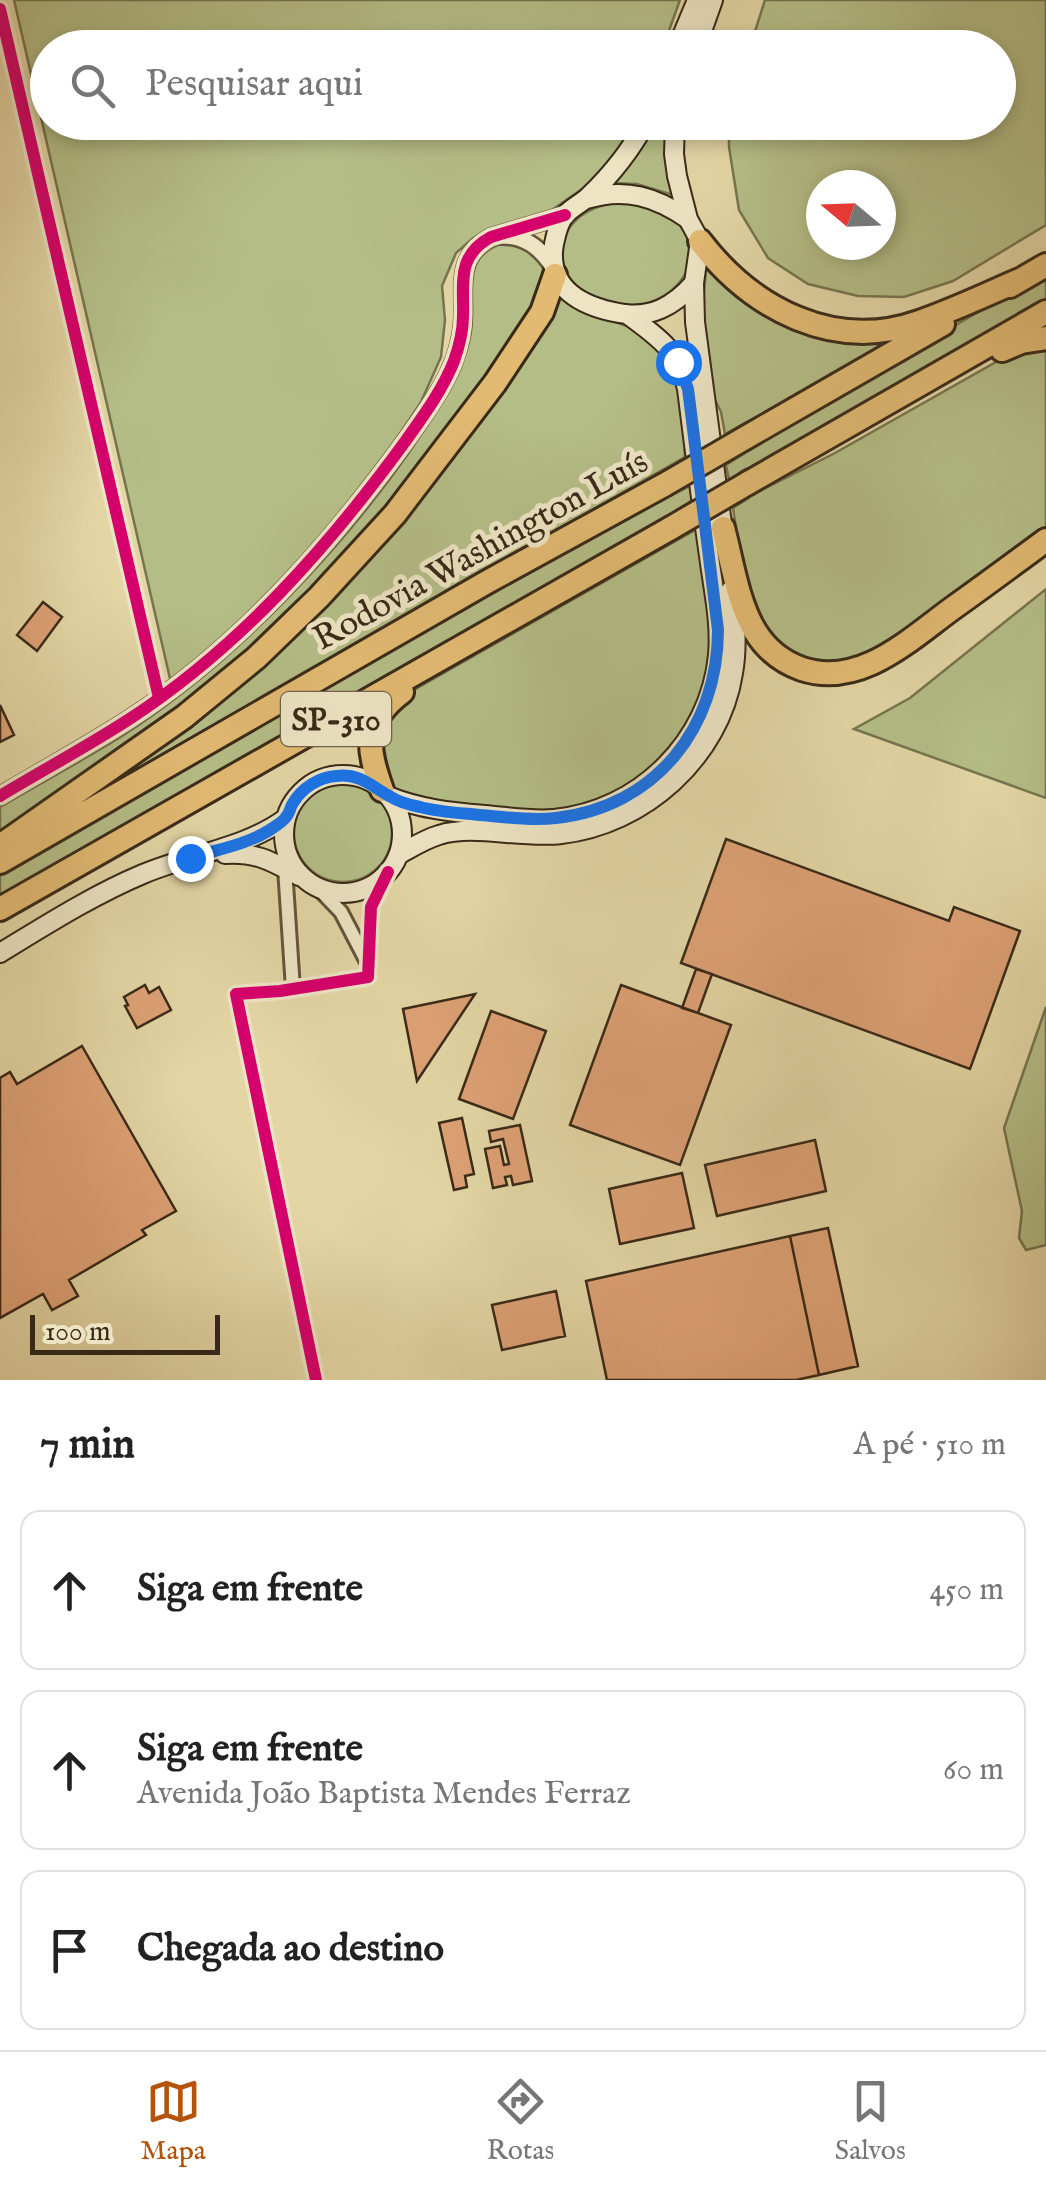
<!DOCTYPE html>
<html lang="pt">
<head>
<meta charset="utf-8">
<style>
  body { margin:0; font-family:"IM FELL English",serif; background:#f2f2f2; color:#222 }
  .compass { position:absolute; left:806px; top:170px; width:90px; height:90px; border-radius:50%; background:#fff; box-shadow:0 5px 15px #0003; rotate:289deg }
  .scale { position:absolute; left:30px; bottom:25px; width:190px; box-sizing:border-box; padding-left:10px; border:5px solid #392a18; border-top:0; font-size:28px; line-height:35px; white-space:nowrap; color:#392a18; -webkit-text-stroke:8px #ede4c4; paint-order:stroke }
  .stop { position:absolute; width:30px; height:30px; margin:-22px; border:8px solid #1a73e8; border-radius:50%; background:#fff }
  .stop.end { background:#1a73e8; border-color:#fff; box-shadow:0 2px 10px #0008 }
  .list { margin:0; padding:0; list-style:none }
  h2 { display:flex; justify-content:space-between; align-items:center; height:130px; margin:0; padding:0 40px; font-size:42px }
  h2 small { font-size:32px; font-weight:400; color:#767676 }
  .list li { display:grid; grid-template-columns:65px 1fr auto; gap:30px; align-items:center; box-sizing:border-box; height:160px; margin:0 20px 20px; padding:0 20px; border:2px solid #e0e0e0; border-radius:20px }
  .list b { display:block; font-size:38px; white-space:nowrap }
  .list p { margin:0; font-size:32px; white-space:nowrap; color:#767676 }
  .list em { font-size:32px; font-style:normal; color:#767676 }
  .icon { flex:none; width:55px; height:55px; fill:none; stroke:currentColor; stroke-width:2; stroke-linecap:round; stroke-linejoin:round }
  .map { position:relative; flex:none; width:1046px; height:1380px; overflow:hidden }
  .search { position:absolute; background:#fff; box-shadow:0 5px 15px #0003; left:30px; right:30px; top:30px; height:110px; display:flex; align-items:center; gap:25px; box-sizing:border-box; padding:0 35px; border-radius:55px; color:#767676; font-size:38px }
  .sheet { height:670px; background:#fff }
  nav { display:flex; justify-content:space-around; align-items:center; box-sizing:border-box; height:140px; border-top:2px solid #e0e0e0; background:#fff; font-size:28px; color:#767676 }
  nav a { display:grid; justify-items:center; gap:5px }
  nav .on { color:#b45309 }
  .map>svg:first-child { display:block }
  .green { fill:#b4bd86; stroke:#76744f; stroke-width:2.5; fill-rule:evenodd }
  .building { fill:#dda175; stroke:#392a18; stroke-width:2.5 }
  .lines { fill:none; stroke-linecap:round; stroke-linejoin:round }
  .minor-casing { stroke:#64553b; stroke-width:18 }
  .tertiary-casing { stroke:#64553b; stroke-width:20 }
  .secondary-casing { stroke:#392a18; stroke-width:22 }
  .motorway-casing { stroke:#392a18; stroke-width:28 }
  .minor { stroke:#ede4c4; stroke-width:12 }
  .tertiary { stroke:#ede4c4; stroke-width:15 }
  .secondary { stroke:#ede4c4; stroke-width:18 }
  .motorway { stroke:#e2ba72; stroke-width:22 }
  .motorway-bridge-casing { stroke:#392a18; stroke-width:28; stroke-linecap:butt }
  .motorway-bridge { stroke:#e2ba72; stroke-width:22 }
  .cycleway-casing { stroke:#ede4c4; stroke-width:19 }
  .cycleway { stroke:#d6006c; stroke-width:12 }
  .route { stroke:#1a73e8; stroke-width:12 }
  .labels { text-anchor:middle; stroke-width:10; stroke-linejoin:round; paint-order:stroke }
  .shield { fill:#ede4c4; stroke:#6f624c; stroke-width:2.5 }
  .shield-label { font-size:32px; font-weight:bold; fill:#392a18 }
  .street-label { font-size:35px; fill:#392a18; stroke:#ede4c4 }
</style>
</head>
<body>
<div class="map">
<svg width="1046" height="1380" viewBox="0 0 1046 1380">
  <rect width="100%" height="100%" fill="#e3d5a4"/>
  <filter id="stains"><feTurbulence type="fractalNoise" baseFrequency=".002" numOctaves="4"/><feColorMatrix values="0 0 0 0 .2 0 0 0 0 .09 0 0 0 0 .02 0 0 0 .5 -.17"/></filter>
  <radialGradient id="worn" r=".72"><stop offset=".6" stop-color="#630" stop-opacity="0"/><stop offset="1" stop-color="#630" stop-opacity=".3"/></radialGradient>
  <path class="green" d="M14 0H680L663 47 48 48V122L632 123 622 144 592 182 549 212 473 238 456 253 442 286 445 320 441 357 421 402 367 483 278 591 171 683Z
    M765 0H1046V225L953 281 904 297 858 296 808 284 768 258 739 210 729 147V123L998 122V48L750 47ZM821 185H881V245H821Z
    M653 123H669V170L673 195 637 184 610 183Z
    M628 202C646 206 664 210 678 223 711 256 676 303 635 305 544 309 534 204 628 202Z
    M507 242 528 247 543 265V276L529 316 489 376 388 506 257 650 0 842V807C39 784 80 762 119 738 243 658 367 526 443 400 455 380 465 360 470 337 479 298 455 256 507 242Z
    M707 259 735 288 898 339 725 434 721 412 712 394 702 314Z
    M1046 273V304L750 473 745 469 729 480 726 465 751 449 760 438Z
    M556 292C583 320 599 314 631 328 684 352 682 408 685 457L80 802 301 622Z
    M1046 345V532L891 646 835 669 780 651 746 595 733 508 749 498 750 496 835 453 1012 353Z
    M692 485 694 499 669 515 666 521 0 901V870L657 496 672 495Z
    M697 529C701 554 704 579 707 604 709 616 713 630 712 642 705 725 652 790 569 807 542 813 513 809 486 807 456 805 413 811 392 786 372 761 382 736 388 707L419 687Z
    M1046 589V798L854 729 910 698Z
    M294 833a49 49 0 1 1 98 0a49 49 0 1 1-98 0Z
    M1046 1007V1245L1026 1250 1019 1238 1022 1211 1004 1128Z"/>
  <path class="building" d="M43 602 62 617 37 651 17 635Z
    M0 705 14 735 0 742Z
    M726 839 949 921 954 907 1020 931 970 1069 681 963Z
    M696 969 712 974 698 1013 682 1008Z
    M145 985 149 993 159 987 171 1010 137 1028 125 1006 128 1005 124 997Z
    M621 985 731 1025 680 1165 570 1125Z
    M475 994 417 1081 403 1009Z
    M491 1011 546 1031 513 1119 459 1099Z
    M82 1046 176 1211 142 1230 146 1235 69 1280 78 1296 52 1310 43 1294 0 1318V1078L10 1072 17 1084Z
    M462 1118 474 1174 465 1176 467 1187 454 1190 439 1123Z
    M520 1125 532 1181 513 1185 511 1176 505 1177 507 1185 493 1188 485 1149 500 1146 504 1165 509 1164 503 1139 491 1142 489 1131Z
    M815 1140 826 1191 717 1216 705 1165Z
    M682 1173 694 1228 620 1244 609 1189Z
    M828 1228 858 1366 819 1375 790 1236Z
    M790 1236 819 1375 796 1380H607L586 1281Z
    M556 1291 565 1336 502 1350 492 1305Z"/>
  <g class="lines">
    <defs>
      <path id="minor" d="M0 9 159 698
        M286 852 285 868 293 989
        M318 888 341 912 366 960
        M316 1380 236 994 280 991 368 977 371 907 388 872"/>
      <path id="tertiary" d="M500 236C524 235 540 247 553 267
        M0 796C43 770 88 746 131 718 241 646 330 545 407 439 424 415 443 389 454 361 459 347 463 331 463 316 464 283 456 256 491 237L565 215"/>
      <path id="secondary" d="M677 48 697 0
        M696 48 713 0
        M646 122C631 150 612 174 589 196 582 203 571 208 565 215 558 223 556 235 554 244 546 288 581 306 619 313 651 319 674 306 694 283
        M675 122 674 154 677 176 688 219 700 241 694 283 695 322 724 539
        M587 199C625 187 656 197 688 219
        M284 834a59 59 0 1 1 118 0a59 59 0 1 1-118 0Z
        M388 796C420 809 451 812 485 815 508 817 531 821 554 819 640 811 710 740 718 655 721 622 713 588 709 556 701 500 694 445 687 389 679 350 658 337 627 314
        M225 854C257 852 271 861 299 876
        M398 855C411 848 425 839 439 835 474 824 522 839 561 834 644 825 720 757 733 673 738 645 735 618 731 590
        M0 953C46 925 93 895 143 874 190 854 244 849 286 818"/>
      <path id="motorway" d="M700 241C752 309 834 352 919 322 954 310 987 294 1020 280
        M1010 286 1046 265
        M1002 350 1021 342 1046 338
        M745 438 943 324
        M748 483 1046 312
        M723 528C732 561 737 601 755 631 766 649 782 662 802 669 860 688 909 640 953 608 984 586 1015 563 1046 540
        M382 790C367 748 362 722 402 692
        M0 846 184 717 256 658 319 597 395 514 495 383 542 312 555 275
        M0 862 487 582 664 485
        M0 909 671 528"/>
    </defs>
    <use href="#minor" class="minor-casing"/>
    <use href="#tertiary" class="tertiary-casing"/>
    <use href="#secondary" class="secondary-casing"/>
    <use href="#motorway" class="motorway-casing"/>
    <use href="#minor" class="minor"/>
    <use href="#tertiary" class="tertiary"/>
    <use href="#secondary" class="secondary"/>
    <use href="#motorway" class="motorway"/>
    <defs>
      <path id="motorway-bridge" d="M664 485 745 438
        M671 528 748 483"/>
    </defs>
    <use href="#motorway-bridge" class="motorway-bridge-casing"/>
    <use href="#motorway-bridge" class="motorway-bridge"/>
    <defs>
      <path id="cycleway" d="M0 9 159 698
        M0 796C43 770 88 746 131 718 241 646 330 545 407 439 424 415 443 389 454 361 459 347 463 331 463 316 464 283 456 256 491 237L565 215
        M316 1380 236 994 280 991 368 977 371 907 388 872"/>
    </defs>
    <use href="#cycleway" class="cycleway-casing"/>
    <use href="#cycleway" class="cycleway"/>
  </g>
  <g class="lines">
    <path class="route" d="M190 858C215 850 245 845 268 831 274 827 283 822 286 817 290 813 290 807 293 803 302 788 319 777 336 776 361 773 372 787 391 797 399 802 410 805 420 807 439 812 460 813 480 815 505 817 531 821 556 818 656 807 718 727 718 630L688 389 678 362"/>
  </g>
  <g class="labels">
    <rect class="shield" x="281" y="692" width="110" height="54" rx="8"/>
    <g class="shield-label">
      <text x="336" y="730">SP-310</text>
    </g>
    <g class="street-label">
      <text transform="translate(480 549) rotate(-29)" y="12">Rodovia Washington Luís</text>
    </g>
  </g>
  <rect width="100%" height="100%" filter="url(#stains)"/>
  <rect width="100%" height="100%" fill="url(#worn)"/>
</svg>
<svg class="compass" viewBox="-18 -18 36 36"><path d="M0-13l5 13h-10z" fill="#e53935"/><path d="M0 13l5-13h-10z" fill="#767676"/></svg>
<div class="scale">100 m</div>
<div class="stop" style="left:678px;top:362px"></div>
<div class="stop end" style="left:190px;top:858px"></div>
<div class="search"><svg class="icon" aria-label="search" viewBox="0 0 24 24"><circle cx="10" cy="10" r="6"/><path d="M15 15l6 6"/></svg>Pesquisar aqui</div>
</div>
<section class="sheet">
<h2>7 min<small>A pé · 510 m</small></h2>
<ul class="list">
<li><svg class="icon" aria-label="ahead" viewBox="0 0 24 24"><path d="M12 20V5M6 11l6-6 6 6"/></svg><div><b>Siga em frente</b></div><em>450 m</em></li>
<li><svg class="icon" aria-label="ahead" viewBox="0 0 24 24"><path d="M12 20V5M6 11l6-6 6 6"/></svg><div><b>Siga em frente</b><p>Avenida João Baptista Mendes Ferraz</p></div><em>60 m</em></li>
<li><svg class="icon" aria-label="arrive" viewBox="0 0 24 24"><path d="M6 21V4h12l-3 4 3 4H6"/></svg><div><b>Chegada ao destino</b></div></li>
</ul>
</section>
<nav>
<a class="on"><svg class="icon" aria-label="map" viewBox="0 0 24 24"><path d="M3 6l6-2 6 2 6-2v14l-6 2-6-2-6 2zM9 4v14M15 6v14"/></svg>Mapa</a>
<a><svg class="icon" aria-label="directions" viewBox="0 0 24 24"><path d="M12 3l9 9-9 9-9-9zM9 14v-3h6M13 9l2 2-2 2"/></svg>Rotas</a>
<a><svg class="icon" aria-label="saved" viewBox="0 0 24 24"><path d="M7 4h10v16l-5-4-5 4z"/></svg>Salvos</a>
</nav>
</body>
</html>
